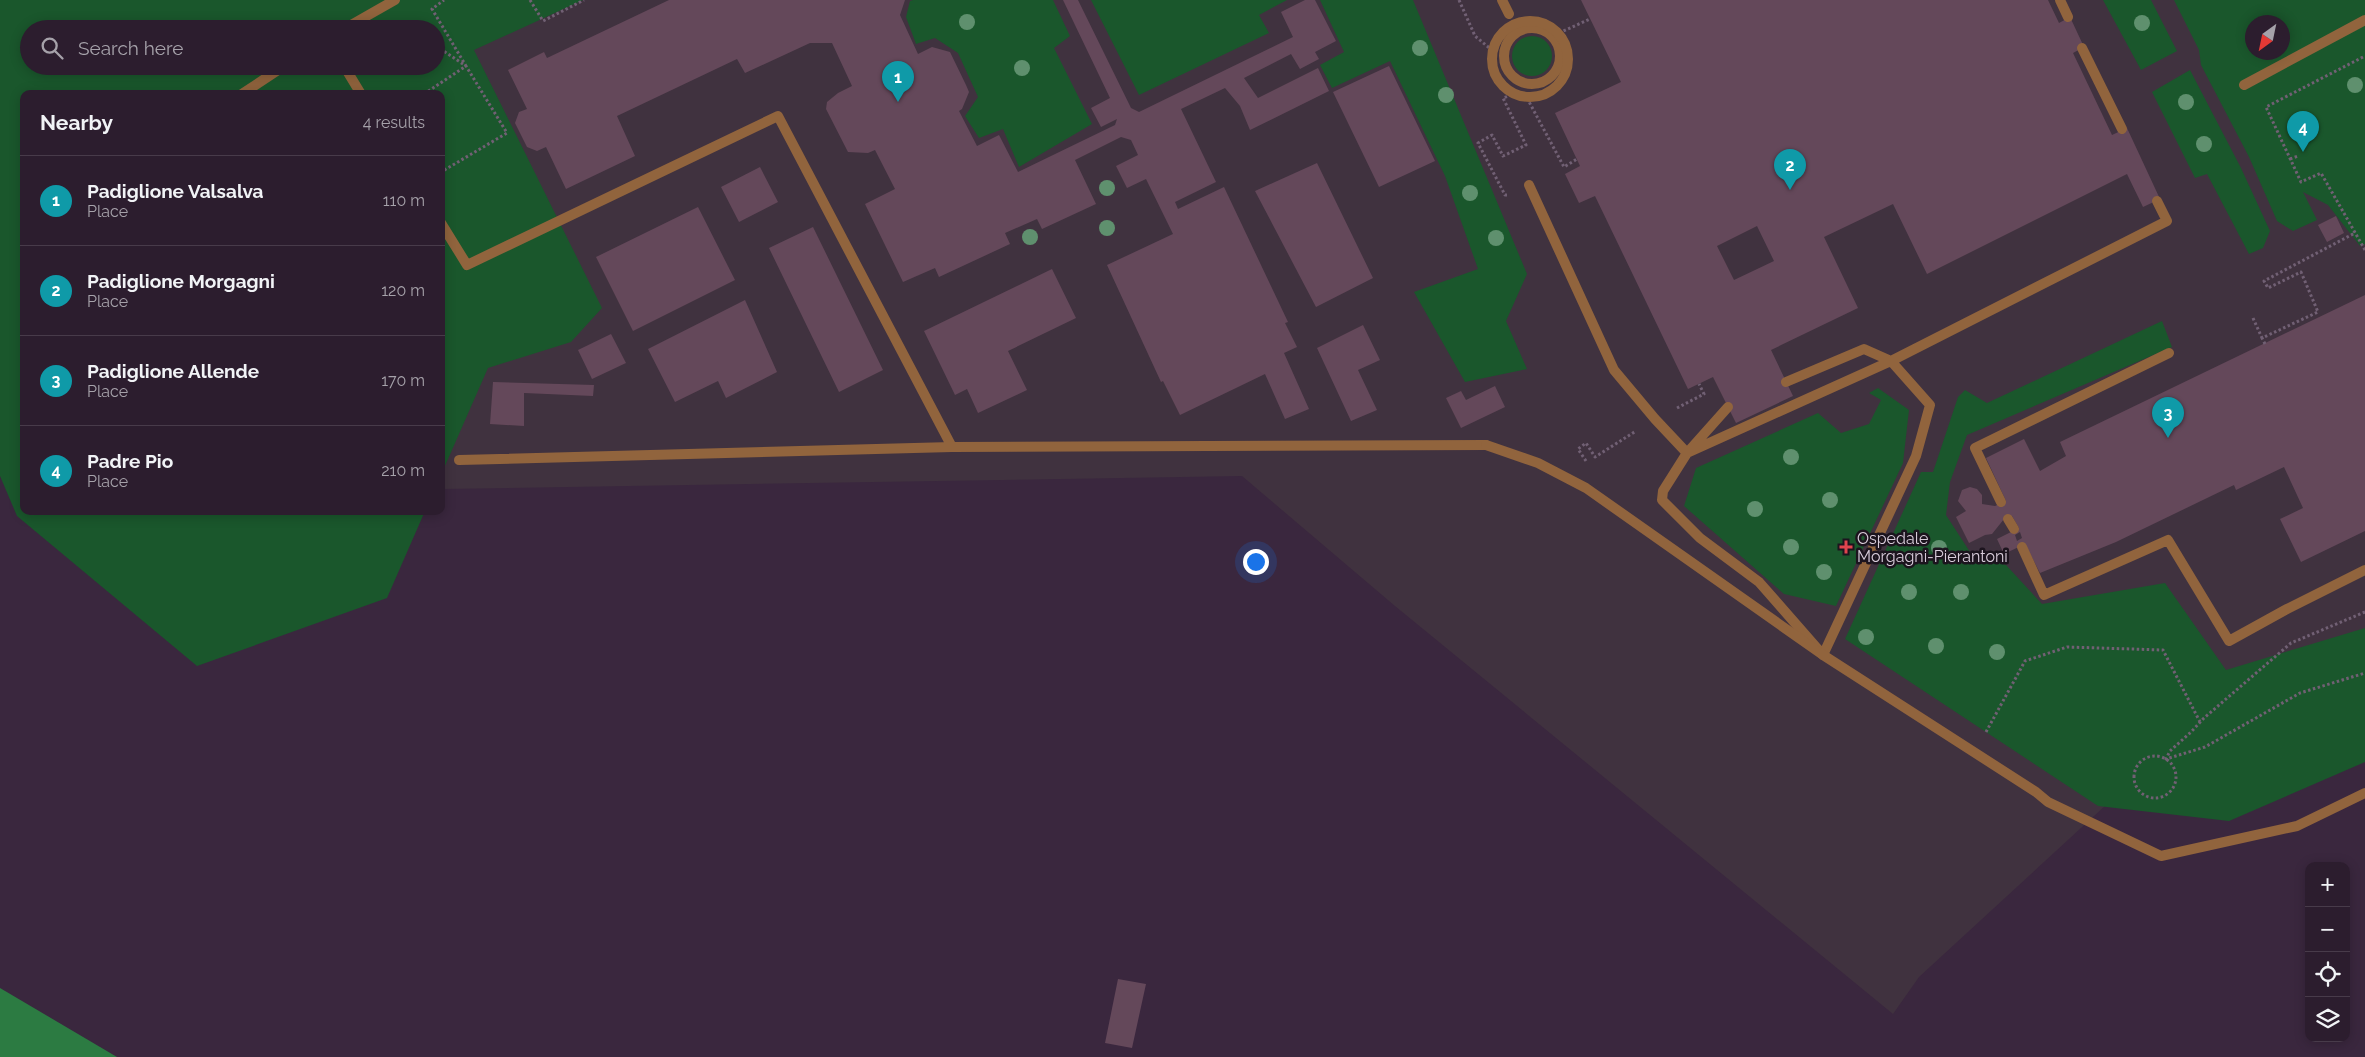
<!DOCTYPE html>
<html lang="en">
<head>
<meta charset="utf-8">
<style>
  body { margin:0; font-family:Raleway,sans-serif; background:#382a3a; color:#f1f3f6 }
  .controls { position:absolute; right:15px; bottom:15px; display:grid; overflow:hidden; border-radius:10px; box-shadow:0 2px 12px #0003 }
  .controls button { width:45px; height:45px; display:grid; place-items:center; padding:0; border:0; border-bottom:1px solid #483b4a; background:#2c1d2e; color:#f1f3f6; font:25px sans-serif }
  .compass { position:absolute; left:2245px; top:15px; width:45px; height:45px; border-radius:50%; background:#2c1d2e; box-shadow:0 2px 12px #0003; rotate:213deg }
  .you { position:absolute; left:1255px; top:561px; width:18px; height:18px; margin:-12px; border:4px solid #fff; border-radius:50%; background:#1a73e8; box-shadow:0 0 0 8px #1a73e833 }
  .badge { display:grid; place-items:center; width:32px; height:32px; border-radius:50%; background:#0b8043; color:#fff; font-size:16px; font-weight:700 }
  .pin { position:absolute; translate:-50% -41px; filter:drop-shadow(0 1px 2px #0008) }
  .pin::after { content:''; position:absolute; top:26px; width:18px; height:15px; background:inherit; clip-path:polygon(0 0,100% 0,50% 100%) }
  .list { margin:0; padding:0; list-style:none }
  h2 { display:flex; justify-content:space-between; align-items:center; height:65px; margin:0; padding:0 20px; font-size:21px }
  h2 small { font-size:16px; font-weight:400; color:#a6a2aa }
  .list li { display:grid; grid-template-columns:32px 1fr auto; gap:15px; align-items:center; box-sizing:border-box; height:90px; padding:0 20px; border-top:1px solid #483b4a }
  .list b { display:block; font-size:19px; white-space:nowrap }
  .list p { margin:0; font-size:16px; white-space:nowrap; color:#a6a2aa }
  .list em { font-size:16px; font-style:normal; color:#a6a2aa }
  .icon { flex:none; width:28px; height:28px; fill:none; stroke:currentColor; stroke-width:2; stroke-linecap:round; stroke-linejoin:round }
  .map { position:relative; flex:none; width:2365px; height:1057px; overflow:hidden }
  .search { position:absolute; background:#2c1d2e; box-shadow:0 2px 12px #0003; left:20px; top:20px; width:425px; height:55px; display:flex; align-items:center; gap:12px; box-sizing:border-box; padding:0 18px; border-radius:28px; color:#a6a2aa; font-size:19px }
  .panel { position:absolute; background:#2c1d2e; box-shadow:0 2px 12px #0003; left:20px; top:90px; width:425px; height:425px; border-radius:10px }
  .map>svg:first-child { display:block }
  .medical { fill:#40323f; fill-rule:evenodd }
  .green { fill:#1a572c; fill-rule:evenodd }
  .forest { fill:#2c7b42 }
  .building { fill:#64485a; fill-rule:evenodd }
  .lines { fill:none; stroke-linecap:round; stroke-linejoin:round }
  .path { stroke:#716074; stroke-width:3; stroke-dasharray:2.5 2.5; stroke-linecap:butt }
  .service { stroke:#91643d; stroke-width:10 }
  .minor { stroke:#91643d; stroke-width:10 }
  .service-bridge { stroke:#91643d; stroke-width:10 }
  .tree { fill:#5f906e }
  .health-dot { fill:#e0444e; stroke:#1c141e; stroke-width:2 }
  .labels { text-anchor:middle; stroke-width:5; stroke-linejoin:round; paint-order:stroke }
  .poi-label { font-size:16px; fill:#d9cddb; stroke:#1c141e; text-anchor:start }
</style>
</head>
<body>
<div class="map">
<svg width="2365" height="1057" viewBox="0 0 2365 1057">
  <rect width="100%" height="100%" fill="#3a273e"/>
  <path class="medical" d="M38 0H2365V688L2131 782 1919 977 1893 1014 1395 606 1242 476 441 489V94L436 66V29ZM2252 22H2282V52H2252Z"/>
  <path class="green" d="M0 0H583L474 50 602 308 571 342 488 368 441 475V94H24V511H425L387 598 197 666 17 516 0 476ZM29 29H436V66H29Z
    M913 0H1053L1070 36 1054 48 1092 124 1019 167 1003 129 979 138 965 116 978 97 958 53 935 38 916 44 906 17 910 1Z
    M1091 0H1287L1259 15 1269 33 1139 95Z
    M1320 0H1413L1527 274 1506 321 1527 369 1465 382 1414 292 1478 269 1445 176 1390 61 1332 88 1320 65 1344 52Z
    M2103 0H2151L2177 51 2141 70Z
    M2174 0H2365V244L2360 246 2328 205 2303 192 2317 220 2293 231 2277 221 2249 157 2201 65 2199 50ZM2252 22H2282V52H2252Z
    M1512 56a20 20 0 1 1 40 0a20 20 0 1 1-40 0Z
    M2190 70 2241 168 2270 231 2263 248 2249 254 2207 174 2195 178 2152 92Z
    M2162 321 2172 347 1967 435 1950 482 1946 515 1972 555 2006 565 2042 604 2165 583 2226 670 2365 628V762L2229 821 2098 806 1845 639 1921 472H1933L1958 397 1965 390 1987 403Z
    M1878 388 1909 410 1903 463 1836 606 1784 594 1684 506 1696 468 1818 413 1841 433 1869 424 1881 400 1869 393Z"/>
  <path class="forest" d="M0 988 117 1057H0Z"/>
  <path class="building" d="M669 0H905L900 15 918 54 932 47 950 52 966 85 969 92 962 109 959 111 977 146 999 135 1018 172 1115 125 1117 119 1101 127 1091 108 1110 98 1063 0H1078L1131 108 1139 112 1293 37 1281 12 1305 0H1315L1336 41 1315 52 1319 59 1300 69 1291 54 1244 78 1258 98 1318 68 1329 91 1250 130 1240 106 1225 88 1181 109 1216 182 1175 202 1178 209 1224 187 1288 322 1285 323 1297 347 1284 353 1309 409 1285 419 1265 374 1180 415 1163 381 1161 382 1107 265 1173 234 1146 179 1127 188 1116 166 1138 155 1131 140 1121 137 1075 160 1096 204 1042 229 1037 219 1005 233 1010 244 939 277 935 268 903 282 865 204 895 189 875 150 868 153 848 152 826 109 827 102 838 93 852 86 832 43H810L745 73 737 59 617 116 635 156 566 189 546 147 537 151 527 147 515 123 519 112 527 109 508 70 544 52 547 58Z
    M1581 0H2048L2059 23 2070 17 2084 47 2073 53 2112 135 2127 128 2160 199 2143 207 2127 174 1927 274 1893 204 1824 237 1858 308 1771 350 1793 396 1736 423 1713 377 1688 389 1595 196 1579 203 1565 174 1580 166 1555 113 1621 82ZM1757 226 1774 261 1734 280 1717 246Z
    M1389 66 1435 161 1379 187 1333 92Z
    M1317 163 1373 278 1316 307 1255 191Z
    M760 167 778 202 739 222 721 187Z
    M698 207 735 280 633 331 596 257Z
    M2336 216 2344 233 2327 242 2318 225Z
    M813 227 883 370 839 392 769 248Z
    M1052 269 1076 318 1008 351 1027 390 978 413 967 389 955 395 924 331Z
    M2365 295V531L2301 562 2280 519 2303 508 2284 467 2236 490 2234 485 2116 542 2040 573 2025 544 2004 554 1997 539 2019 528 2012 516 2004 519 1992 534 1985 535 1969 543 1956 517 1966 511 1958 501 1962 490 1970 487 1977 489 1982 495V504L1995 506 2006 501 1986 458 2024 439 2040 471 2066 456 2060 442ZM2020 532 2022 538 2017 541 2015 535Z
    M745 300 777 372 726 398 718 381 675 402 648 349Z
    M1363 325 1380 360 1358 370 1377 410 1351 421 1317 348Z
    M611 334 626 363 592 379 578 350Z
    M493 382 594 385 593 396 524 393V426L490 424Z
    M1495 386 1505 407 1461 428 1446 398 1461 391 1466 400Z
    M1118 979 1146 984 1132 1048 1105 1043Z"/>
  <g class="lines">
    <path class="path" d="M530 0 543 21 584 0
      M1459 0 1475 36 1493 51
      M1559 33 1590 19
      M436 46 466 66 507 133 441 172
      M424 94 466 66 432 9 444 0
      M1527 98 1564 167 1577 159
      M2290 159 2298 156
      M1507 195H1505L1478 143 1492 135 1503 156 1526 145 1503 98 1515 94
      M2365 250 2321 173 2301 182 2266 107 2365 56
      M2253 318 2262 338
      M2265 344 2262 338 2318 312 2301 272 2268 288 2264 281 2355 233
      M1677 408 1704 394 1699 384
      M1586 461 1578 449 1586 443 1595 457 1636 431
      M2365 612 2291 643 2204 718 2191 732 2170 751 2166 759 2205 747 2300 693 2365 673
      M1986 732 2025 661 2067 647 2163 650 2200 722
      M2134 777a21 21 0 1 1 42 0a21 21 0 1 1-42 0Z"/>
    <path class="service" d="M1502 0 1509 14
      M2060 0 2068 17
      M1504 56a28 28 0 1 1 56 0a28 28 0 1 1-56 0Z
      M344 29 395 0
      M2082 48 2122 129
      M344 66 361 94
      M2244 85 2365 20
      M242 94 284 66
      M1529 185 1614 370 1655 419 1687 453 1728 407
      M441 223 467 265 778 116 952 447 1486 445
      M1786 382 1864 349 1891 361 1930 405 1916 456 1823 655 1759 582 1700 538 1662 500 1663 491 1687 453 1891 361 2167 221 2157 201
      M459 460 952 447
      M2001 502 1975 448 2169 353
      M2008 519 2014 529
      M2022 547 2044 595 2168 540 2229 641 2287 609 2365 570"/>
    <path class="minor" d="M1486 445 1538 463 1586 488 1823 655 2036 792 2048 802 2161 856 2297 826 2365 793"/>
    <path class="service-bridge" d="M1492 59a38 38 0 1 1 76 0a38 38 0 1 1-76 0Z"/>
  </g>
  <g class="tree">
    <circle cx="967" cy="22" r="8"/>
    <circle cx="2142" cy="23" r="8"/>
    <circle cx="1420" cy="48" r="8"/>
    <circle cx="1022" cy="68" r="8"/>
    <circle cx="2355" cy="85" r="8"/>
    <circle cx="1446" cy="95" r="8"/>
    <circle cx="2186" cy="102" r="8"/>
    <circle cx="2204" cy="144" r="8"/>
    <circle cx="1107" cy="188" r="8"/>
    <circle cx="1470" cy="193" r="8"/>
    <circle cx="1107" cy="228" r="8"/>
    <circle cx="1030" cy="237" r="8"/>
    <circle cx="1496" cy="238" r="8"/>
    <circle cx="1791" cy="457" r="8"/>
    <circle cx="1830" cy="500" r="8"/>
    <circle cx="1755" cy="509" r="8"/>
    <circle cx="1791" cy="547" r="8"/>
    <circle cx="1939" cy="548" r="8"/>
    <circle cx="1824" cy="572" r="8"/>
    <circle cx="1909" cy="592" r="8"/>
    <circle cx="1961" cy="592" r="8"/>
    <circle cx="1866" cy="637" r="8"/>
    <circle cx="1936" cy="646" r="8"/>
    <circle cx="1997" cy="652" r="8"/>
  </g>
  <path class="health-dot" d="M1843.5 539.5h5v5h5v5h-5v5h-5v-5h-5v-5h5z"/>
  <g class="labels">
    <g class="poi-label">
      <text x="1857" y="544">Ospedale<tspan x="1857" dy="18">Morgagni-Pierantoni</tspan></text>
    </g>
  </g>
</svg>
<div class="controls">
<button>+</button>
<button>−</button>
<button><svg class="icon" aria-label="locate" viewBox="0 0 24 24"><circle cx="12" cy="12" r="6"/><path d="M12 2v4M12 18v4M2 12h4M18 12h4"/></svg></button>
<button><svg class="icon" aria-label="layers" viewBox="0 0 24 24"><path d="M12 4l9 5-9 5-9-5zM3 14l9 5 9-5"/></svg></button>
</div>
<svg class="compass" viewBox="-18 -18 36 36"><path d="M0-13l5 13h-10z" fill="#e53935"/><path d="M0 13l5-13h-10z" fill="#a6a2aa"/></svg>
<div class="you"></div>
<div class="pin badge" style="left:898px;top:102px;background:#0f9aa8">1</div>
<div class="pin badge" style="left:1790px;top:190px;background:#0f9aa8">2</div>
<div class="pin badge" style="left:2168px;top:438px;background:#0f9aa8">3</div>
<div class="pin badge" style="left:2303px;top:152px;background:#0f9aa8">4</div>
<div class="search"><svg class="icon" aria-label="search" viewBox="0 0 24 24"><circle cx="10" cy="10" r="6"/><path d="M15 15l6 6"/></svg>Search here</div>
<section class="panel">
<h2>Nearby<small>4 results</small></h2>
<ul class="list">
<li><span class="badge" style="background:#0f9aa8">1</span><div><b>Padiglione Valsalva</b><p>Place</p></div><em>110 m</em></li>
<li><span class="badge" style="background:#0f9aa8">2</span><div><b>Padiglione Morgagni</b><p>Place</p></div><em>120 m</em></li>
<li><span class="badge" style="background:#0f9aa8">3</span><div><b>Padiglione Allende</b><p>Place</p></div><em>170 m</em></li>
<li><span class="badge" style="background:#0f9aa8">4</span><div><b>Padre Pio</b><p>Place</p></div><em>210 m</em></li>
</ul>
</section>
</div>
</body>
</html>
